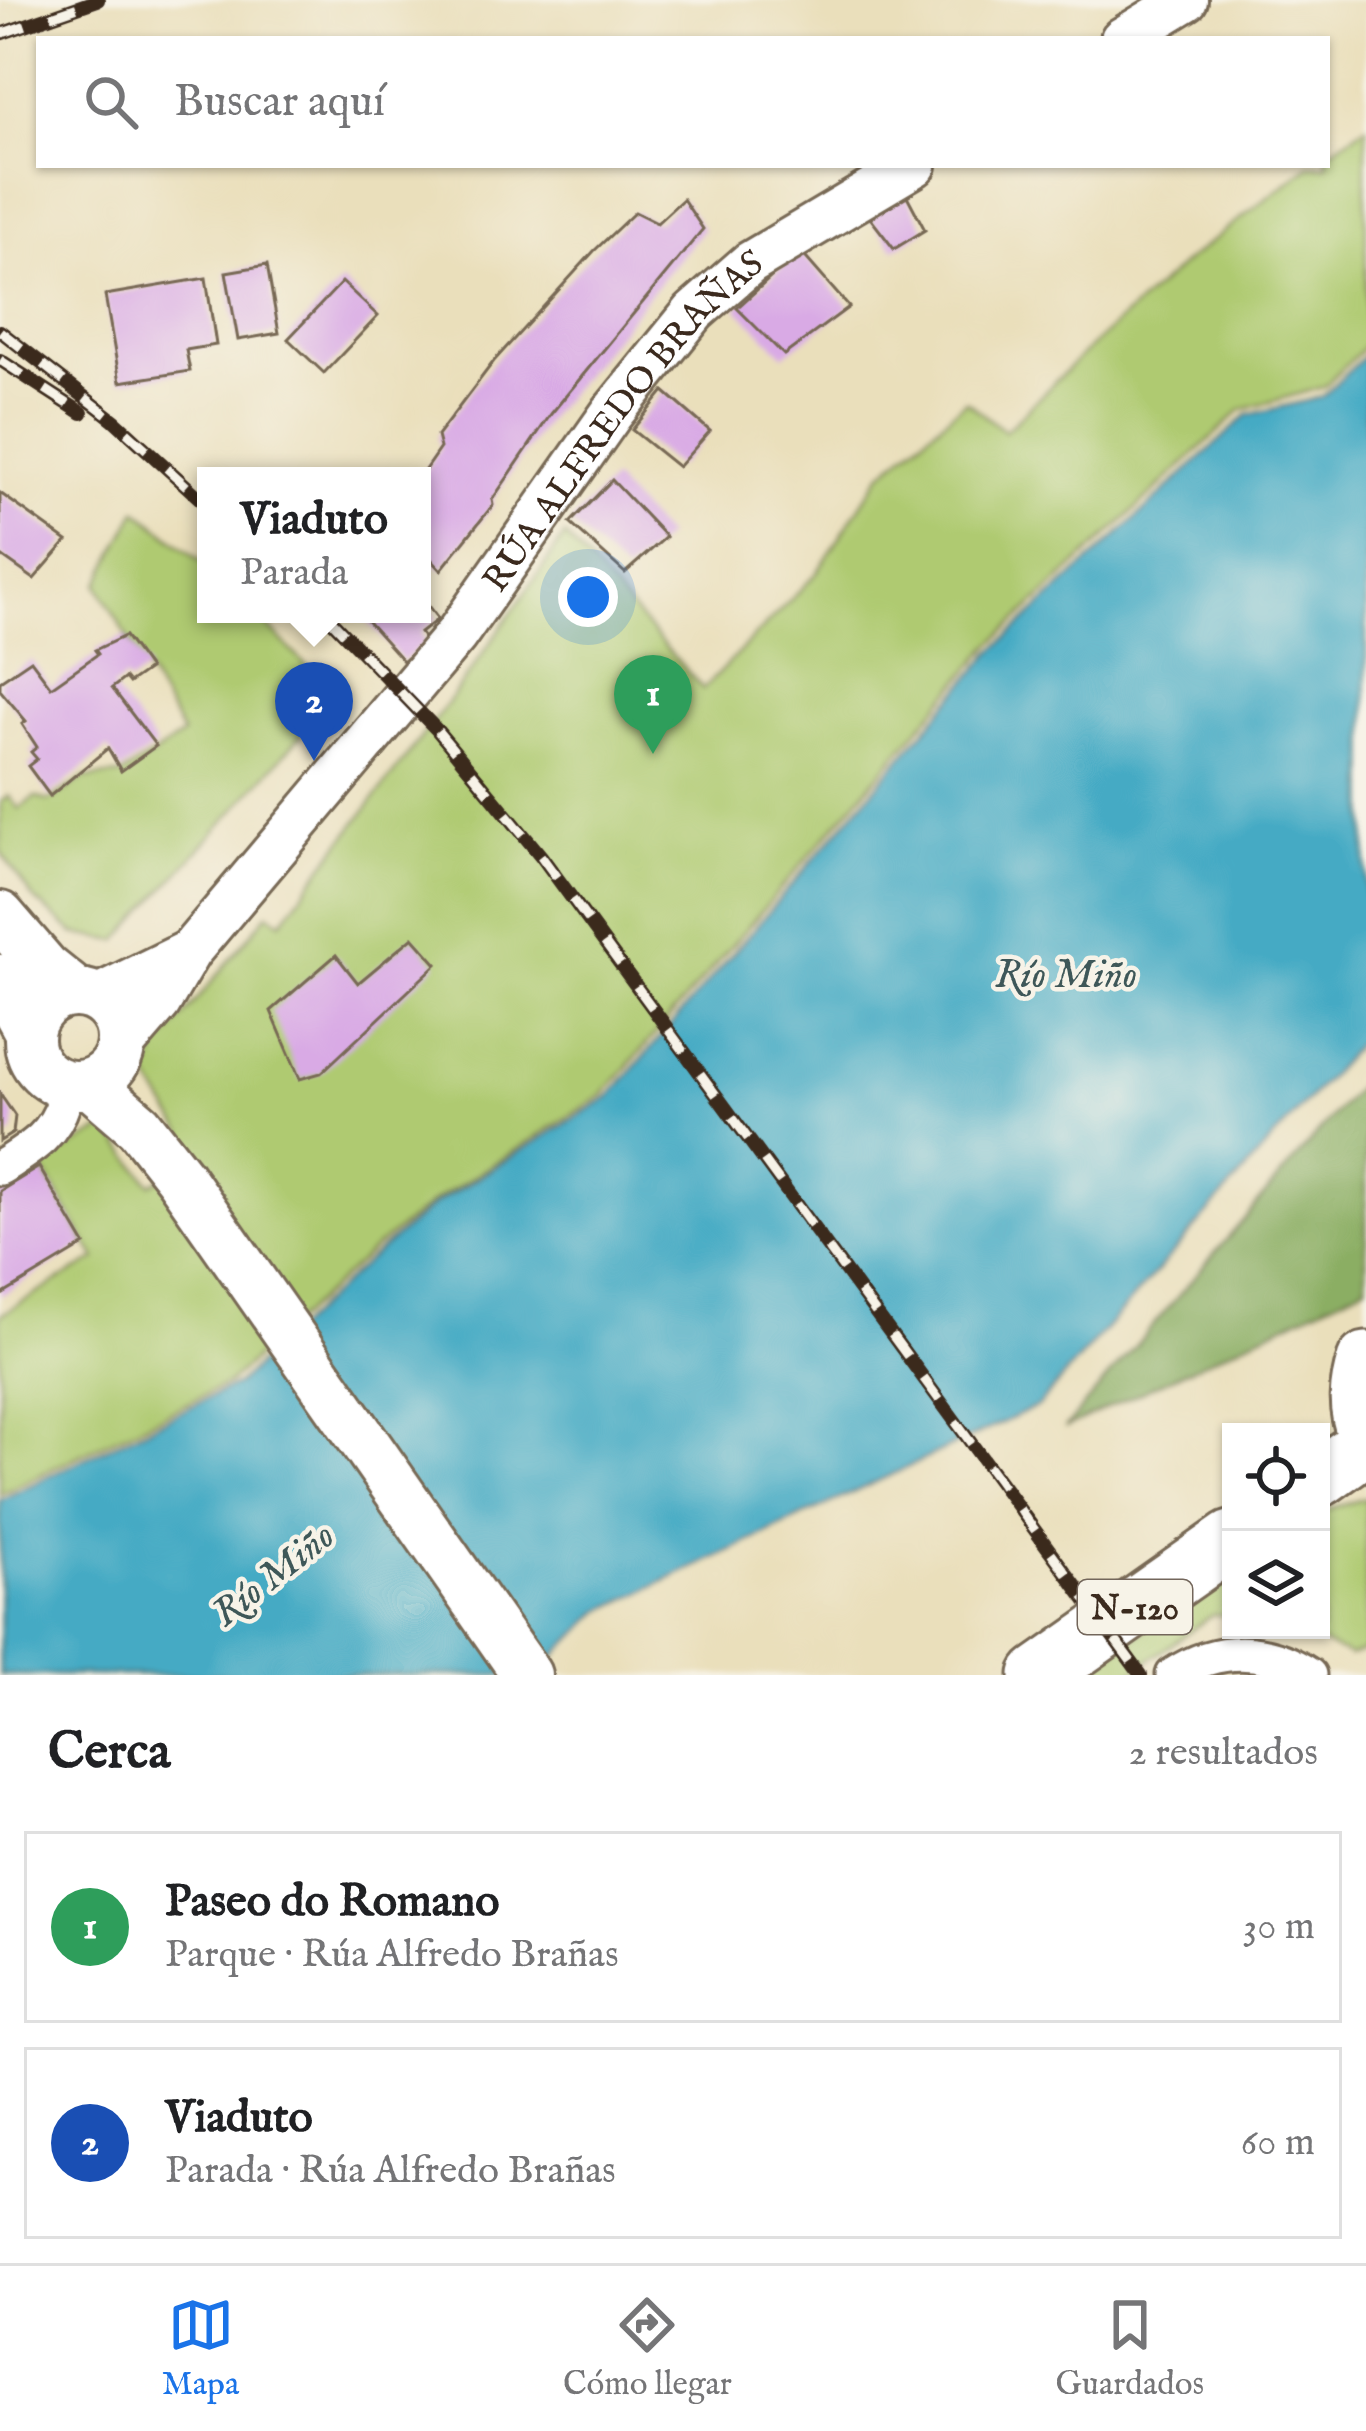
<!DOCTYPE html>
<html lang="es">
<head>
<meta charset="utf-8">
<style>
  body { margin:0; font-family:"IM FELL English",serif; background:#f6f6f6; color:#202124 }
  .controls { position:absolute; right:36px; bottom:36px; display:grid; overflow:hidden; border-radius:0px; box-shadow:0 3px 9px #0004 }
  .controls button { width:108px; height:108px; display:grid; place-items:center; padding:0; border:0; border-bottom:3px solid #e0e0e0; background:#fff; color:#202124; font:60px sans-serif }
  .you { position:absolute; left:588px; top:597px; width:42px; height:42px; margin:-30px; border:9px solid #fff; border-radius:50%; background:#1a73e8; box-shadow:0 0 0 18px #1a73e833 }
  .badge { display:grid; place-items:center; width:78px; height:78px; border-radius:50%; background:#1a73e8; color:#fff; font-size:39px; font-weight:700 }
  .pin { position:absolute; translate:-50% -99px; filter:drop-shadow(0 3px 6px #0008) }
  .pin::after { content:''; position:absolute; top:63px; width:42px; height:36px; background:inherit; clip-path:polygon(0 0,100% 0,50% 100%) }
  .popup { position:absolute; left:197px; top:467px; width:234px; height:156px; box-sizing:border-box; display:grid; place-content:center; border-radius:0px; background:#fff; filter:drop-shadow(0 3px 9px #0005); font-size:39px; white-space:nowrap; color:#757577 }
  .popup b { font-size:45px; color:#202124 }
  .popup::after { content:''; position:absolute; left:50%; top:100%; margin-left:-24px; border:24px solid transparent; border-top-color:#fff }
  .list { margin:0; padding:0; list-style:none }
  h2 { display:flex; justify-content:space-between; align-items:center; height:156px; margin:0; padding:0 48px; font-size:51px }
  h2 small { font-size:39px; font-weight:400; color:#757577 }
  .list li { display:grid; grid-template-columns:78px 1fr auto; gap:36px; align-items:center; box-sizing:border-box; height:192px; margin:0 24px 24px; padding:0 24px; border:3px solid #e0e0e0; border-radius:0px }
  .list b { display:block; font-size:45px; white-space:nowrap }
  .list p { margin:0; font-size:39px; white-space:nowrap; color:#757577 }
  .list em { font-size:39px; font-style:normal; color:#757577 }
  .icon { flex:none; width:66px; height:66px; fill:none; stroke:currentColor; stroke-width:2; stroke-linecap:round; stroke-linejoin:round }
  .map { position:relative; flex:none; width:1366px; height:1675px; overflow:hidden }
  .search { position:absolute; background:#fff; box-shadow:0 3px 9px #0004; left:36px; right:36px; top:36px; height:132px; display:flex; align-items:center; gap:30px; box-sizing:border-box; padding:0 42px; border-radius:0px; color:#757577; font-size:45px }
  .sheet { height:588px; background:#fff }
  nav { display:flex; justify-content:space-around; align-items:center; box-sizing:border-box; height:168px; border-top:3px solid #e0e0e0; background:#fff; font-size:33px; color:#757577 }
  nav a { display:grid; justify-items:center; gap:6px }
  nav .on { color:#1a73e8 }
  .map>svg:first-child { display:block }
  .green { fill:#afca71; stroke:#757a48; stroke-width:3 }
  .forest { fill:#8bae63; stroke:#636c40; stroke-width:3 }
  .water { fill:#44aac4; stroke:#406a71; stroke-width:3 }
  .building { fill:#d9aae5 }
  .lines { fill:none; stroke-linecap:round; stroke-linejoin:round }
  .minor-casing { stroke:#786955; stroke-width:39 }
  .tertiary-casing { stroke:#786955; stroke-width:48 }
  .secondary-casing { stroke:#786955; stroke-width:54 }
  .trunk-casing { stroke:#786955; stroke-width:63 }
  .minor { stroke:#fff; stroke-width:33 }
  .tertiary { stroke:#fff; stroke-width:42 }
  .secondary { stroke:#fff; stroke-width:48 }
  .trunk { stroke:#fff; stroke-width:57 }
  .rail-casing { stroke:#3b2a1e; stroke-width:14 }
  .rail { stroke:#f7f3e8; stroke-width:9; stroke-dasharray:27; stroke-linecap:butt }
  .labels { text-anchor:middle; stroke-width:9; stroke-linejoin:round; paint-order:stroke }
  .shield { fill:#f7f3e8; stroke:#73665b; stroke-width:3 }
  .shield-label { font-size:33px; font-weight:bold; fill:#3b2a1e }
  .street-label { font-size:36px; fill:#3b2a1e; stroke:#f7f3e8 }
  .water-label { font-size:39px; font-style:italic; fill:#3e5758; stroke:#f7f3e8 }
</style>
</head>
<body>
<div class="map">
<svg width="1366" height="1675" viewBox="0 0 1366 1675">
  <rect width="100%" height="100%" fill="#f7f3e8"/>
  <filter id="ink" filterUnits="userSpaceOnUse"><feTurbulence type="fractalNoise" baseFrequency=".00833" numOctaves="2"/><feDisplacementMap in="SourceGraphic" scale="24" xChannelSelector="R" yChannelSelector="G"/><feConvolveMatrix kernelMatrix="1 2 1 2 8 2 1 2 1" color-interpolation-filters="sRGB"/></filter>
  <filter id="wash" filterUnits="userSpaceOnUse"><feTurbulence type="fractalNoise" baseFrequency=".004" numOctaves="4" result="noise"/><feDisplacementMap in="SourceGraphic" scale="48" xChannelSelector="R" yChannelSelector="G"/><feGaussianBlur stdDeviation="2.7" result="paint"/><feColorMatrix in="noise" values="0 0 0 0 0 0 0 0 0 0 0 0 0 0 0 0 0 1.4 0 .05"/><feComposite in="paint" operator="in"/></filter>
  <g filter="url(#wash)">
    <rect width="100%" height="100%" fill="#eadfbb"/>
    <path class="green" d="M1366 126V345L1324 387 1241 410 989 647 603 1095 433 1202 371 1251 227 1384 0 1494V1315L96 1259 41 1165 107 1127 151 1184 199 1157 147 1076 158 1048 268 913 281 922 461 685 565 536 703 689 816 574 881 474 966 401 1005 431 1083 354 1185 262 1310 165H1327V153Z
      M137 510 206 565V614H256L336 696 118 941 75 934 33 898 0 851V802L9 796 19 809 35 797 49 801 85 778 122 775 183 735 98 585Z
      M1366 1498V1650L1350 1656 1292 1630H1321V1511Z
      M1231 1569V1616L1212 1615 1129 1675H1081Z"/>
    <path class="forest" d="M1366 1077V1285L1065 1428Z"/>
    <path class="water" d="M1366 354V1034L1038 1406 601 1611 536 1675H0V1500L237 1384 368 1260 435 1204 610 1096 990 654 1247 415 1322 397Z"/>
    <g id="blocks">
      <path class="building" d="M905 192 925 230 894 249 867 214Z
        M683 199 703 229 551 414 492 500 493 505 441 570 422 549V474L440 448 437 436 494 361 594 251 635 212 657 223Z
        M800 251 849 307 784 355 737 308Z
        M267 265 279 333 238 340 226 272Z
        M206 278 216 345 186 350 190 371 120 382 105 295Z
        M342 282 378 316 324 373 288 339Z
        M664 391 710 431 678 467 632 430Z
        M612 480 666 537 625 573 570 523Z
        M0 493 67 541 34 579 0 555Z
        M422 598 438 619 420 633 426 641 403 661 361 614H422Z
        M125 636 149 669 129 683 125 678 112 688 156 746 121 771 108 748 50 796 28 766 37 759 31 752 37 747 22 724 26 721 0 690V681L31 660 51 687 98 654 95 650Z
        M413 937 437 964 321 1073 300 1079 271 1011 336 955 358 983Z
        M0 1094 15 1116 13 1133 0 1141Z
        M39 1167 85 1245 0 1296V1191Z"/>
    </g>
  </g>
  <g filter="url(#ink)">
    <use href="#blocks" fill-opacity="0" stroke="#786955" stroke-width="3"/>
    <g class="lines">
      <defs>
        <path id="minor" d="M0 1168C29 1149 53 1137 64 1102L58 1082
          M1173 1675C1217 1646 1265 1646 1309 1675"/>
        <g id="tertiary">
          <path d="M1122 39 1186 0"/>
          <path d="M96 997 188 952"/>
          <path id="s1" d="M121 1047 159 1003 189 952 456 635 612 413 694 312 750 263 915 165"/>
        </g>
        <path id="secondary" d="M0 916 45 968 75 992
          M0 979 29 1032
          M29 1039a46 46 0 1 1 92 0a46 46 0 1 1-92 0Z
          M89 1083 139 1126 180 1178 527 1675"/>
        <path id="trunk" d="M1366 1361C1358 1387 1356 1408 1366 1432
          M1321 1477 1366 1445
          M1039 1675 1231 1540"/>
      </defs>
      <use href="#minor" class="minor-casing"/>
      <use href="#tertiary" class="tertiary-casing"/>
      <use href="#secondary" class="secondary-casing"/>
      <use href="#trunk" class="trunk-casing"/>
      <use href="#minor" class="minor"/>
      <use href="#tertiary" class="tertiary"/>
      <use href="#secondary" class="secondary"/>
      <use href="#trunk" class="trunk"/>
      <defs>
        <path id="rail" d="M0 34 98 0
          M0 331 114 420 206 504
          M0 360 82 413
          M325 614 437 730 541 856 1141 1675"/>
      </defs>
      <use href="#rail" class="rail-casing"/>
      <use href="#rail" class="rail"/>
    </g>
  </g>
  <g class="labels">
    <rect class="shield" x="1078" y="1580" width="114" height="54" rx="9"/>
    <g class="shield-label">
      <text x="1135" y="1619">N-120</text>
    </g>
    <g class="street-label">
      <text dy="13" stroke="none"><textPath href="#s1" startOffset="804">RÚA ALFREDO BRAÑAS</textPath></text>
    </g>
    <g class="water-label">
      <text x="1066" y="987">Río Miño</text>
      <text transform="translate(272 1573) rotate(-38)" y="14">Río Miño</text>
    </g>
  </g>
</svg>
<div class="controls">
<button><svg class="icon" aria-label="locate" viewBox="0 0 24 24"><circle cx="12" cy="12" r="6"/><path d="M12 2v4M12 18v4M2 12h4M18 12h4"/></svg></button>
<button><svg class="icon" aria-label="layers" viewBox="0 0 24 24"><path d="M12 4l9 5-9 5-9-5zM3 14l9 5 9-5"/></svg></button>
</div>
<div class="you"></div>
<div class="pin badge" style="left:653px;top:754px;background:#2e9e5b">1</div>
<div class="pin badge" style="left:314px;top:761px;background:#1a4fb4">2</div>
<div class="popup"><b>Viaduto</b>Parada</div>
<div class="search"><svg class="icon" aria-label="search" viewBox="0 0 24 24"><circle cx="10" cy="10" r="6"/><path d="M15 15l6 6"/></svg>Buscar aquí</div>
</div>
<section class="sheet">
<h2>Cerca<small>2 resultados</small></h2>
<ul class="list">
<li><span class="badge" style="background:#2e9e5b">1</span><div><b>Paseo do Romano</b><p>Parque · Rúa Alfredo Brañas</p></div><em>30 m</em></li>
<li><span class="badge" style="background:#1a4fb4">2</span><div><b>Viaduto</b><p>Parada · Rúa Alfredo Brañas</p></div><em>60 m</em></li>
</ul>
</section>
<nav>
<a class="on"><svg class="icon" aria-label="map" viewBox="0 0 24 24"><path d="M3 6l6-2 6 2 6-2v14l-6 2-6-2-6 2zM9 4v14M15 6v14"/></svg>Mapa</a>
<a><svg class="icon" aria-label="directions" viewBox="0 0 24 24"><path d="M12 3l9 9-9 9-9-9zM9 14v-3h6M13 9l2 2-2 2"/></svg>Cómo llegar</a>
<a><svg class="icon" aria-label="saved" viewBox="0 0 24 24"><path d="M7 4h10v16l-5-4-5 4z"/></svg>Guardados</a>
</nav>
</body>
</html>
